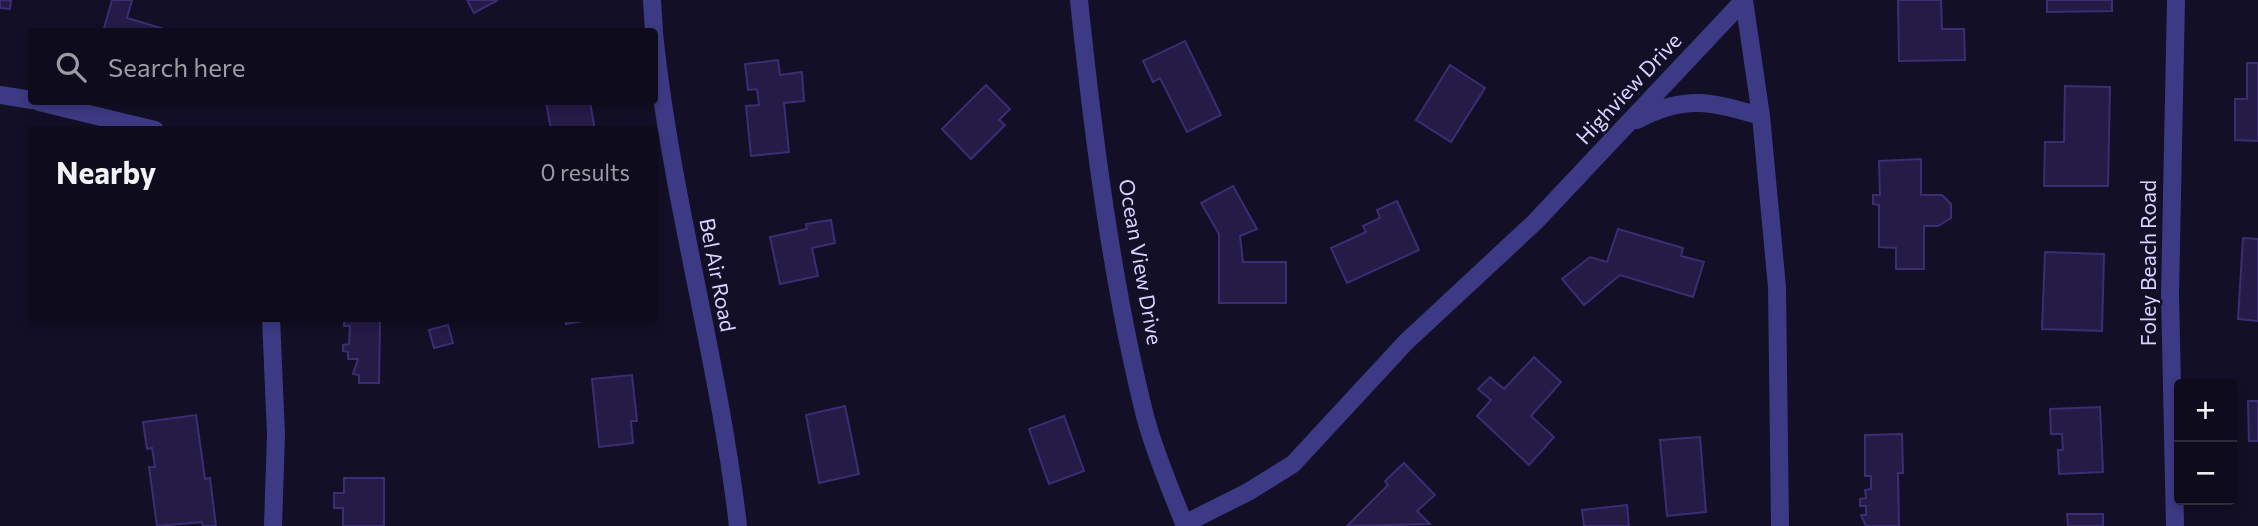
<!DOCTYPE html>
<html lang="en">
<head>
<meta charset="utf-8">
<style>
  body { margin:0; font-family:Commissioner,sans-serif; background:#1c1929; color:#f1f3f6 }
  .controls { position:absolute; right:21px; bottom:21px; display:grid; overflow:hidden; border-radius:7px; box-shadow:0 4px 10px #0003 }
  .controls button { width:63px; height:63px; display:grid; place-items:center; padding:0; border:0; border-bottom:2px solid #2e2b3b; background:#0e0b1c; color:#f1f3f6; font:35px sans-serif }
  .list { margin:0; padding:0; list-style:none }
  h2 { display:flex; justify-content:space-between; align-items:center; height:91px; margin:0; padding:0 28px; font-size:30px }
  h2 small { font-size:23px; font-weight:400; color:#9b9ba3 }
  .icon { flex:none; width:38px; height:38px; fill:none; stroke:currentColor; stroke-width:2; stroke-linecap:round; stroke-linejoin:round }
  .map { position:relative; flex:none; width:2258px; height:526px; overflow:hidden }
  .search { position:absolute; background:#0e0b1c; box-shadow:0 4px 10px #0003; left:28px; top:28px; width:630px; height:77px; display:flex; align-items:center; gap:18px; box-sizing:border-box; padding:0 24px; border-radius:7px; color:#9b9ba3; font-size:26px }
  .panel { position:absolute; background:#0e0b1c; box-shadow:0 4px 10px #0003; left:28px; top:126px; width:630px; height:196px; border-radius:7px }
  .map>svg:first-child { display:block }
  .building { fill:#241b47; stroke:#3b2d73; stroke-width:2 }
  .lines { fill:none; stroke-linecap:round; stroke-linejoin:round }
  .street { stroke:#3d3a85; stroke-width:18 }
  .labels { text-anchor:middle; stroke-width:5; stroke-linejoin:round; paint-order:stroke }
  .street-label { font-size:21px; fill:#d9d4ff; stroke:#130f26 }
</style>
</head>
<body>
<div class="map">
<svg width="2258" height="526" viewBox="0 0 2258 526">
  <rect width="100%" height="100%" fill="#130f26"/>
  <path class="building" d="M0 0H11L10 9 0 8Z
    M112 0H132L127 18 174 32H103Z
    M467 0H498L474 13Z
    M1898 0H1941L1942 29H1964L1965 60 1899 61Z
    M2047 0H2112V11L2047 12Z
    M1185 41 1221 115 1187 132 1160 78 1153 82 1143 61Z
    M778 60 780 75 802 72 804 101 784 103 789 152 751 156 746 106 759 105 757 89 748 90 745 64Z
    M2247 63H2258V141L2235 140V99H2247Z
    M1450 65 1485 88 1451 142 1416 120Z
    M986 85 1010 109 999 120 1005 125 971 159 942 129Z
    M2065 86 2110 87 2108 186H2044L2045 142H2064Z
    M546 102H590L595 130H551Z
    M1921 159V195H1942L1951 204V218L1938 226H1924V269H1896V248L1879 247V205L1873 204V195H1880L1879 161Z
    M1233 186 1257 229 1240 236 1243 262H1286V303H1219V234L1201 203Z
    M1397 201 1419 250 1347 283 1331 248 1366 232 1363 226 1380 218 1377 210Z
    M831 220 835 243 812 248 818 276 780 284 770 237 807 229 806 224Z
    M1618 229 1683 248 1681 256 1704 262 1693 297 1620 275 1584 305 1562 279 1590 257 1607 262Z
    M2243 238 2258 239V321L2238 319Z
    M2045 252 2104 254 2102 331 2042 329Z
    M344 318H380L379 383H359V375L353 374 358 359H348V352L343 351V345L349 344 350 326H344Z
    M565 318H600L566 324Z
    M448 325 453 343 434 348 429 330Z
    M1534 357 1561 382 1531 416 1554 437 1529 465 1477 416 1491 400 1478 389 1490 377 1504 389Z
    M632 375 637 421H631L633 443 599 447 592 379Z
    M2248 401H2258V441H2249Z
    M845 406 859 474 819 483 806 415Z
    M2100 407 2103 472 2059 474 2058 450H2063L2062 434H2051L2050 409Z
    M196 415 205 479 210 478 216 526H203L202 522 157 526 149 467H155L152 448 147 449 143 422Z
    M1064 416 1084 471 1049 484 1029 429Z
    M1902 434 1903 473H1898L1899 526H1866L1861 515H1866V506H1860V499L1866 498 1865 490 1871 489V476H1865V435Z
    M1700 437 1706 512 1667 516 1660 440Z
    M1404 463 1435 495 1417 511 1430 524 1347 526 1388 485 1385 481Z
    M344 478H384V526H343V508H334V493H344Z
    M1627 505 1629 526H1584L1582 510Z
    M2067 514H2103V526H2068Z"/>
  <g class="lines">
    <path class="street" d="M652 0 654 32
      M1079 0C1093 135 1112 284 1145 416 1155 454 1171 490 1185 526
      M654 33C671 199 719 360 738 526
      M0 95 32 100
      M39 102 155 130
      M1637 120C1685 94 1712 102 1761 116
      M271 318 276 434 273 526
      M1184 524 1248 492 1293 464 1406 342 1535 222 1744 0 1761 116 1777 287 1780 526
      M2175 526 2170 294 2176 0"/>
  </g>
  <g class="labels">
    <g class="street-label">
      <text transform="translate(1629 89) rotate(-47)" y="7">Highview Drive</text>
      <text transform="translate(1140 262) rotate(80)" y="7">Ocean View Drive</text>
      <text transform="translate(2149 263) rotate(-90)" y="7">Foley Beach Road</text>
      <text transform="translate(717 275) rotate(79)" y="7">Bel Air Road</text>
    </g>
  </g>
</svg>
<div class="controls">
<button>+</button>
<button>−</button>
</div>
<div class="search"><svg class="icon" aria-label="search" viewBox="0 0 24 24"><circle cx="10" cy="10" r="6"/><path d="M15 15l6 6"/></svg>Search here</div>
<section class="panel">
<h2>Nearby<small>0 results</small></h2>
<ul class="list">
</ul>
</section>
</div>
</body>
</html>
